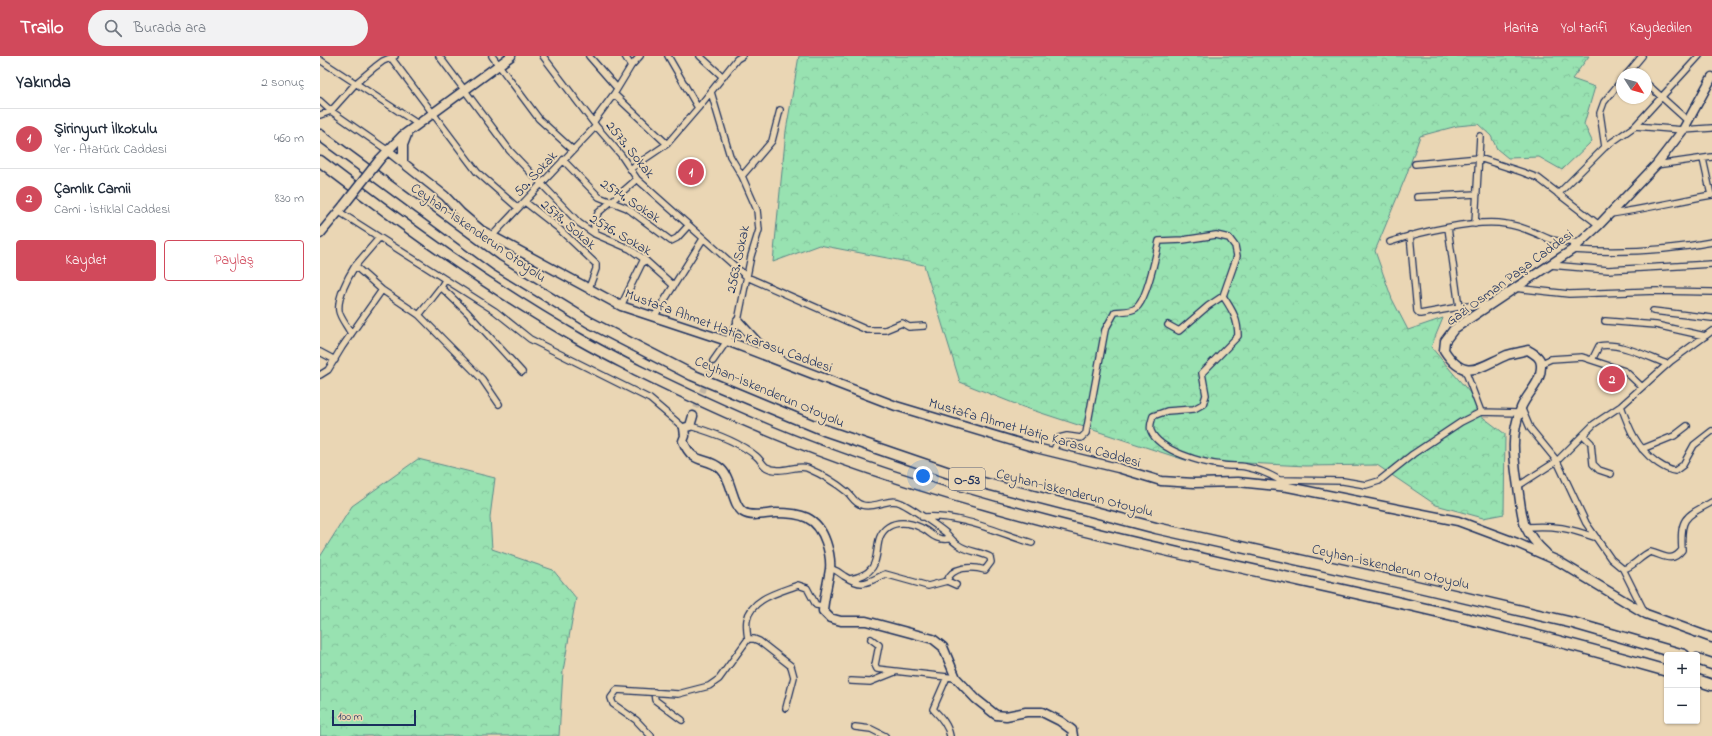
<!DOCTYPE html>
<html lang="tr">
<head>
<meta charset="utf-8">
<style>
  body { margin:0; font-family:"Indie Flower",sans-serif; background:#f2f2f3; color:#1f2937 }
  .controls { position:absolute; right:12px; bottom:12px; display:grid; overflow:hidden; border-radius:4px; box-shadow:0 1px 3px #0004 }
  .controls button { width:36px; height:36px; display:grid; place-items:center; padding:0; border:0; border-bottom:1px solid #e0e1e3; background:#fff; color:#1f2937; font:20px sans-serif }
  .compass { position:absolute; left:1296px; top:12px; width:36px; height:36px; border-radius:50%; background:#fff; box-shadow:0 1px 3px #0004; rotate:127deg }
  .scale { position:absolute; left:12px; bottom:10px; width:84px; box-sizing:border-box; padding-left:4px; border:2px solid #1b2f5e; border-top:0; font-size:11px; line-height:14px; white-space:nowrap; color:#1b2f5e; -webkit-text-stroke:3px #ead6b4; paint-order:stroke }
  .you { position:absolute; left:603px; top:420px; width:14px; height:14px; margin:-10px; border:3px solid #fff; border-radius:50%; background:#1a73e8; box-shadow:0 0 0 6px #1a73e833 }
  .badge { display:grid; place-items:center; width:26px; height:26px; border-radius:50%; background:#d1495b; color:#fff; font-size:13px; font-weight:700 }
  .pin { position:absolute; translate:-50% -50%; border:2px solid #fff; box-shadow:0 1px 4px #0006 }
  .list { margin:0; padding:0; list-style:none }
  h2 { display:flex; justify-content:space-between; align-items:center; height:52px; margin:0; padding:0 16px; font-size:17px }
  h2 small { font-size:13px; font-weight:400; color:#747a83 }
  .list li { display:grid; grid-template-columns:26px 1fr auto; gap:12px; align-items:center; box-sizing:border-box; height:60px; padding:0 16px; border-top:1px solid #e0e1e3 }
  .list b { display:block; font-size:15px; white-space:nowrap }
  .list p { margin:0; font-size:13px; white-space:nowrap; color:#747a83 }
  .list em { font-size:13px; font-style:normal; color:#747a83 }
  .actions { display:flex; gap:8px; padding:12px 16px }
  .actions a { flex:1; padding:9px 0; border:1px solid #d1495b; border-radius:4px; text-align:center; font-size:14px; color:#d1495b }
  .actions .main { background:#d1495b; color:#fff }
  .icon { flex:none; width:22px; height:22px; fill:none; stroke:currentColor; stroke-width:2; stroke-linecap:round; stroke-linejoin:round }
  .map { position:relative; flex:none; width:1392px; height:680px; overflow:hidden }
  header { display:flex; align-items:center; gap:24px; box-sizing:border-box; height:56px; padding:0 20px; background:#d1495b; color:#fff }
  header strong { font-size:19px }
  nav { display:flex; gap:22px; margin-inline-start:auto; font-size:14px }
  .search { width:280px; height:36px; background:#f2f2f3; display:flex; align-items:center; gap:10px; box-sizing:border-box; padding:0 14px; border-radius:22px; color:#747a83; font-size:15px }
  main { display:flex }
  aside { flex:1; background:#fff }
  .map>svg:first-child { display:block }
  .forest { fill:url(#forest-crowns); stroke:#5a8888 }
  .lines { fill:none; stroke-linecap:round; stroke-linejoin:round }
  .street-tunnel { stroke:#c1b5a3; stroke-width:5.5; stroke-dasharray:5.5 3; stroke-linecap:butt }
  .street-casing { stroke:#1b2f5e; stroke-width:8 }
  .secondary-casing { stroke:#1b2f5e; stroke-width:11 }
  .highway-casing { stroke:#1b2f5e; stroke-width:13 }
  .street { stroke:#ead6b4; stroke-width:5.5 }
  .secondary { stroke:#ead6b4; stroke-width:8 }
  .highway { stroke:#ead6b4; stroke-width:10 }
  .secondary-bridge-casing { stroke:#1b2f5e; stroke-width:11; stroke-linecap:butt }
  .secondary-bridge { stroke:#ead6b4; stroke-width:8 }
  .labels { text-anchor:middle; stroke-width:4; stroke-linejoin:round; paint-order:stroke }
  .shield { fill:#ead6b4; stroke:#596178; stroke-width:1 }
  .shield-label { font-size:13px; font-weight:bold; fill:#1b2f5e }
  .street-label { font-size:14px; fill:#1b2f5e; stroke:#ead6b4 }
</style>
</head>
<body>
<header>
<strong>Trailo</strong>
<div class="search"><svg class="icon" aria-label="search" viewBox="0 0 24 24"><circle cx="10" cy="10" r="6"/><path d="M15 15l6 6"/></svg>Burada ara</div>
<nav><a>Harita</a><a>Yol tarifi</a><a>Kaydedilen</a></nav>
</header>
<main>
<aside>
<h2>Yakında<small>2 sonuç</small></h2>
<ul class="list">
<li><span class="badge">1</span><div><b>Şirinyurt İlkokulu</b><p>Yer · Atatürk Caddesi</p></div><em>460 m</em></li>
<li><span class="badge">2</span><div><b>Çamlık Camii</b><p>Cami · İstiklal Caddesi</p></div><em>830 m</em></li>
</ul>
<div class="actions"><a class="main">Kaydet</a><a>Paylaş</a></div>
</aside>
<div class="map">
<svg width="1392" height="680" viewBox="0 0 1392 680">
  <defs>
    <pattern id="forest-crowns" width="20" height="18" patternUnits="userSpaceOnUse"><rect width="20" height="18" fill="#98e2b1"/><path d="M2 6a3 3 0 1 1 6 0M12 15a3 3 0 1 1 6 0" fill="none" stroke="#82c29b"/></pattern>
  </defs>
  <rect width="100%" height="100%" fill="#ead6b4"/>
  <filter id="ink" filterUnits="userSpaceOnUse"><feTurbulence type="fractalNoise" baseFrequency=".025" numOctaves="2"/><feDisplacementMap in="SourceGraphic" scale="8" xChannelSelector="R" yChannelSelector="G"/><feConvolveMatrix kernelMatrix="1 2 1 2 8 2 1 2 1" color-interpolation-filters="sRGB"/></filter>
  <g filter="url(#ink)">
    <path class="forest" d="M479 0H1269L1252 23 1275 31 1264 68 1272 85 1242 114 1219 101 1188 102 1177 93 1171 80 1158 68 1137 70 1100 80 1086 120 1055 195 1072 243 1088 274 1123 262 1111 291 1150 337 1160 359 1185 378 1184 458 1163 462 1116 449 1057 409 986 410 865 404 703 351 640 326 604 209 499 189 453 206 466 75Z
      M98 403 175 422 170 461 172 493 233 514 256 542 243 615 239 680H0V501L32 450Z"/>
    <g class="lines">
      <path class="street-tunnel" d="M373 360 393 305"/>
      <defs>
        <path id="street" d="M119 0 190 95 259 167 275 178 310 193 324 203 353 229
          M172 0 219 63 253 94
          M223 0 276 70 301 99 317 123 427 221 547 274H565L582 267 589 271 604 270
          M269 0 297 32
          M305 0 311 10
          M348 0 378 52
          M380 0 403 21
          M72 3 157 116 198 152
          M0 4 98 68
          M1311 14 1315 18
          M1307 18 1322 0
          M1326 27 1368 65
          M391 36 410 100 422 120 437 154 439 174 431 200 418 265 407 285 393 305
          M294 38 347 88
          M0 45 11 55 67 94
          M0 59 11 55 36 27 55 11 63 5 75 0
          M274 65 294 38 311 10 320 0
          M1315 70 1363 74 1392 72
          M1285 91 1280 57 1284 46 1302 24
          M1383 103 1391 139
          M243 104 279 141 307 152 351 185 357 182 368 170
          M1095 108 1159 102 1202 116 1218 122 1279 169
          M1336 109 1392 101
          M310 113 347 88 378 52 417 3 422 0
          M422 120 452 85 460 54
          M1238 138 1285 91 1315 70 1379 0
          M1097 141 1157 138
          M205 146 237 171 276 208V213L269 232
          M18 155 175 255 210 283 330 343 364 372
          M1290 158C1325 153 1358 145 1392 139
          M1155 168 1160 80
          M1128 172 1139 251
          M275 178 274 170 278 157 317 123
          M1090 179 1097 255 1100 258 1139 251 1170 248
          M172 180 276 70
          M59 182 35 210 62 234 99 259 162 323 179 348
          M1070 186C1099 176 1156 163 1186 168 1202 170 1215 177 1229 183 1238 186 1250 186 1260 187
          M1252 194C1299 197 1346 195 1392 186
          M1230 209 1288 214 1392 208
          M121 231 147 256 202 316
          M1194 232 1249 238 1337 235 1392 236
          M301 250 324 203
          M1333 255 1392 262
          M99 259 121 231 125 224
          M334 261 383 183
          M1285 265 1336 269 1385 280
          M848 269 859 275 888 250 903 240
          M31 278C28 271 20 262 19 255 17 242 28 221 35 210
          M0 296 15 304
          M1272 304 1279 290C1300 286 1328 301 1347 308
          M1222 307 1231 303 1262 301 1305 315 1322 331
          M1145 314 1161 356
          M0 319 8 314 22 291 62 234
          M1301 350C1309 372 1316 391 1336 406 1342 410 1347 414 1355 415L1363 409 1374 389 1392 375
          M1201 351 1210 372 1237 405 1266 467 1291 503 1303 513C1314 511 1319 501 1330 496 1344 499 1351 508 1362 494 1360 462 1364 461 1392 446
          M370 370C391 376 418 385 436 400 440 403 442 408 446 411 460 419 477 408 487 412 501 418 515 426 527 436 532 440 534 447 542 449 555 453 569 441 581 447 590 451 619 471 626 477 630 481 632 485 637 488 647 496 659 495 670 501L671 506 665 514C652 510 632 510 627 525L636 529
          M1263 379 1271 387 1273 408 1279 414 1291 418
          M1322 393 1354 380 1367 370
          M733 396 739 382 747 380 761 382 766 377 785 274 795 256C801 255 811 256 816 252 827 244 836 199 839 185L863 184 896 179 909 182 915 190 917 200 903 240C912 254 918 262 918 280L882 317 886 339 883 348 874 353 847 355 833 360C832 364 829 370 831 375 839 395 883 407 902 409 910 411 918 409 926 411 941 414 956 421 968 430
          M960 424 1023 425 1046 429 1059 425 1093 398 1141 366 1161 356 1199 357
          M1198 430 1237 405 1274 368 1301 350 1351 305 1392 275
          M602 461C641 458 676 476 712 487
          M1206 471C1236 469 1248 472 1277 482
          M510 512C516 514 519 516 524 520 543 532 546 527 565 518L608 530 627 525
          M1303 513 1325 557
          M530 523C571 516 547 485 568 471 579 464 594 467 605 474 610 477 613 481 618 482 622 484 627 483 631 483
          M428 583H434L439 585 471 610 474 621 466 652
          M551 583 559 589 555 609 557 613 636 622
          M627 621 613 653C621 661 628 669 630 680
          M531 625 550 626 575 616
          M334 636 335 644 362 664
          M535 671 551 673 565 680
          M331 680 316 664 293 648 291 642 297 634 358 638 389 630 399 623 428 583C427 577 426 570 427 564 431 542 460 536 478 529L487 532 496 549 503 550"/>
        <path id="secondary" d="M67 94 125 140 141 157 161 174 301 250 407 285 576 350 716 392 798 412 841 425 874 427 918 426 968 431 1138 465 1197 487 1238 505 1326 558 1392 582
          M60 103 82 80 191 0
          M83 106V89L88 76
          M0 178 24 149
          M418 265 438 287 460 303
          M373 360 370 370 364 372 365 380 363 385C374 411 385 399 401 413 412 423 412 449 423 456 432 462 447 457 456 457 481 457 497 460 506 486 509 495 511 503 510 513 508 527 504 541 503 555L510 562 521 565H546L613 583 623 591 636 622 656 643 676 659 686 660 706 656H722L740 665 752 674 753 680
          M1226 497C1217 489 1210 481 1205 470 1201 458 1200 444 1198 431 1194 402 1190 381 1201 352 1207 337 1222 327 1221 309 1221 301 1214 298 1208 294 1201 296 1193 297 1187 299 1159 311 1145 327 1124 294L1125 285 1134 273 1252 194 1279 169 1336 109 1363 74 1392 21"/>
        <path id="highway" d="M0 79 176 209 269 266 372 319 504 374 644 422 836 472 1091 529 1253 567 1364 599
          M0 105C83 169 168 231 259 283 278 294 298 304 317 314 376 343 436 371 498 394 688 465 888 503 1085 548 1173 568 1260 590 1347 615
          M1377 603 1392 608
          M1377 624 1392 629"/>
      </defs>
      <use href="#street" class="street-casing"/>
      <use href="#secondary" class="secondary-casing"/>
      <use href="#highway" class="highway-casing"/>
      <use href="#street" class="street"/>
      <use href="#secondary" class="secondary"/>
      <use href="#highway" class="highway"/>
      <defs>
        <path id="secondary-bridge" d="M24 149 60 103"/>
      </defs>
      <use href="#secondary-bridge" class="secondary-bridge-casing"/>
      <use href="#secondary-bridge" class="secondary-bridge"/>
    </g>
  </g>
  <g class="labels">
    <rect class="shield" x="629" y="412" width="36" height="22" rx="3"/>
    <g class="shield-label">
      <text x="647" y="428">O-53</text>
    </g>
    <g class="street-label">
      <text transform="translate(311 93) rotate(51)" y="5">2573. Sokak</text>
      <text transform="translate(215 117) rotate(-47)" y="5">50. Sokak</text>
      <text transform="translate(311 144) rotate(33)" y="5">2574. Sokak</text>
      <text transform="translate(249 168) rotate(41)" y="5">2578. Sokak</text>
      <text transform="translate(159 176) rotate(35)" y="5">Ceyhan-İskenderun Otoyolu</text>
      <text transform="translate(301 178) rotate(30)" y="5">2576. Sokak</text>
      <text transform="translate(417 203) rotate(-78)" y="5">2563. Sokak</text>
      <text transform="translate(1189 221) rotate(-36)" y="5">Gazi Osman Paşa Caddesi</text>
      <text transform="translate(409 274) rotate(20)" y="5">Mustafa Ahmet Hatip Karasu Caddesi</text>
      <text transform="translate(450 335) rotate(23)" y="5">Ceyhan-İskenderun Otoyolu</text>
      <text transform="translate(715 376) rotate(16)" y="5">Mustafa Ahmet Hatip Karasu Caddesi</text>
      <text transform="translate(755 436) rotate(14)" y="5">Ceyhan-İskenderun Otoyolu</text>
      <text transform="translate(1071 510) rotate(13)" y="5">Ceyhan-İskenderun Otoyolu</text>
    </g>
  </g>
</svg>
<div class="controls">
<button>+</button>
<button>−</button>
</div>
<svg class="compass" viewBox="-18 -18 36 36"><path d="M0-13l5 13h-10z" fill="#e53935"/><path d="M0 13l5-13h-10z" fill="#747a83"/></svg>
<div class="scale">100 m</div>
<div class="you"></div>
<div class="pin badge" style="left:371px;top:116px">1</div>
<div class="pin badge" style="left:1292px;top:323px">2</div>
</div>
</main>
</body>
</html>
